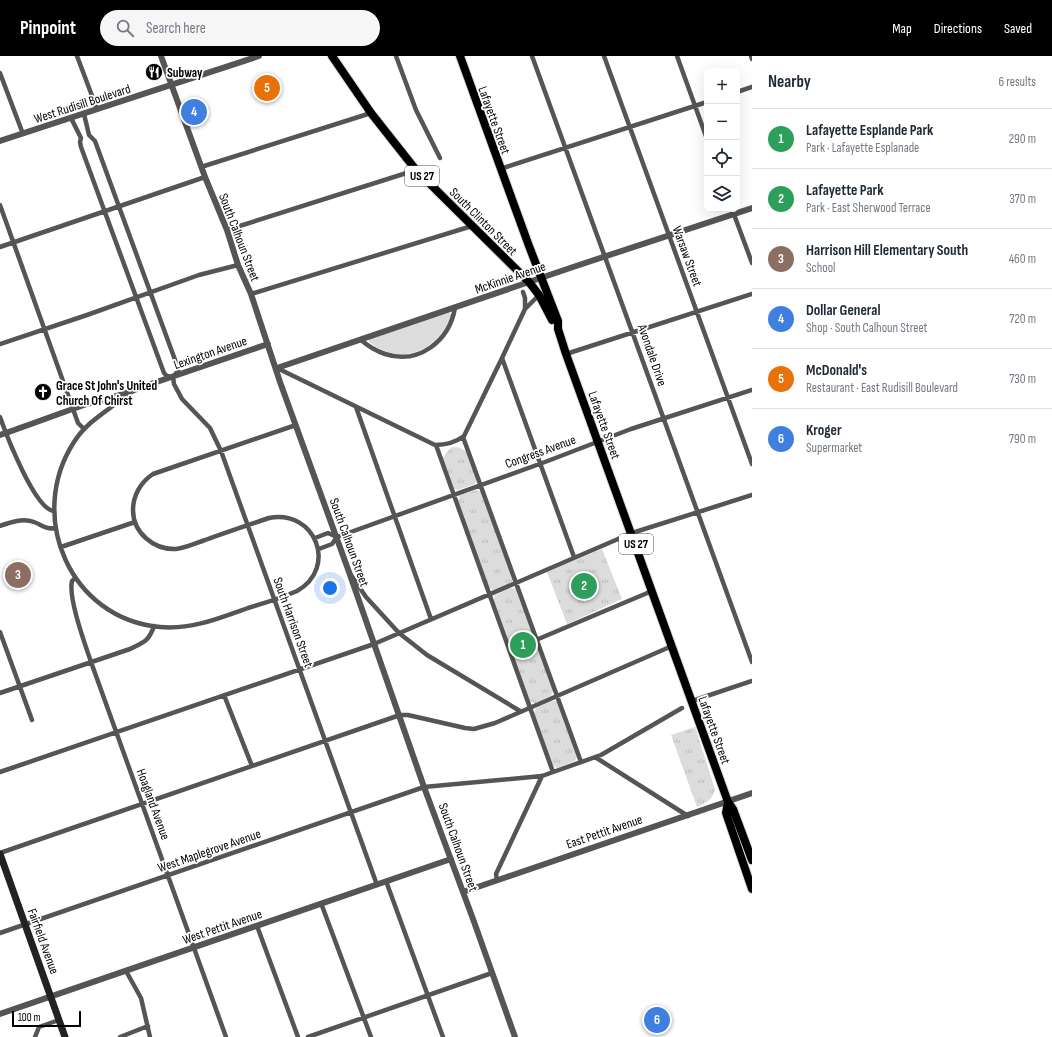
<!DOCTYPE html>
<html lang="en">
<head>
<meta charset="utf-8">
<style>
  body { margin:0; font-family:"Sofia Sans Condensed",sans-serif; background:#f6f6f7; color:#1f2937 }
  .controls { position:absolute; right:12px; top:12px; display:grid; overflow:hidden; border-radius:8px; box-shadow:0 4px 16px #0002 }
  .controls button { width:36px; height:36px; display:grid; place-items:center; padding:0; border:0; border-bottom:1px solid #e0e1e3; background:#fff; color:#1f2937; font:20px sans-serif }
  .scale { position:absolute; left:12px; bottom:10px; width:69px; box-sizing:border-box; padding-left:4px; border:2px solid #000; border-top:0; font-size:11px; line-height:14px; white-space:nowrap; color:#000; -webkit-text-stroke:3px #fff; paint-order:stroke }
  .you { position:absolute; left:330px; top:532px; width:14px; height:14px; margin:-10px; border:3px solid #fff; border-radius:50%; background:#1a73e8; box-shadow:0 0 0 6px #1a73e833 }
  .badge { display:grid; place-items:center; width:26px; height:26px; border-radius:50%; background:#000; color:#fff; font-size:13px; font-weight:700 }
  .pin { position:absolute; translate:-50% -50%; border:2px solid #fff; box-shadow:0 1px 4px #0006 }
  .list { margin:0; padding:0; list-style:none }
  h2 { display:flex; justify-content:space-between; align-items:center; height:52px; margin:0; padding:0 16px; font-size:17px }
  h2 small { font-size:13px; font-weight:400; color:#747a83 }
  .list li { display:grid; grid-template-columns:26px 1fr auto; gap:12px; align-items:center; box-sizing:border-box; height:60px; padding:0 16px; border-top:1px solid #e0e1e3 }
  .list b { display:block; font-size:15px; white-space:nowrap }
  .list p { margin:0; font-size:13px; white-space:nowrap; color:#747a83 }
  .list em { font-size:13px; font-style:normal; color:#747a83 }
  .icon { flex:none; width:22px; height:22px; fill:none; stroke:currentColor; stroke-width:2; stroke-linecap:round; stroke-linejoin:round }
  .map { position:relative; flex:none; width:752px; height:981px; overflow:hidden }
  header { display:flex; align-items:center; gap:24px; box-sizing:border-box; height:56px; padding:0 20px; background:#000; color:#fff }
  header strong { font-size:19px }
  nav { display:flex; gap:22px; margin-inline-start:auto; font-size:14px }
  .search { width:280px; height:36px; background:#f6f6f7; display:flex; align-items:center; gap:10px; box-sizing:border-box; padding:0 14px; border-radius:22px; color:#747a83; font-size:15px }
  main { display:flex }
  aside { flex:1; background:#fff }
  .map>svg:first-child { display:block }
  .green { fill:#dcdcdc }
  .park { fill:url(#park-tufts) }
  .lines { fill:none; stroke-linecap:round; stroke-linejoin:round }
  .trunk-casing { stroke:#dbdbdb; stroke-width:10 }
  .minor { stroke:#555; stroke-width:4.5 }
  .tertiary { stroke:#555; stroke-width:6 }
  .secondary { stroke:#222; stroke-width:7 }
  .trunk { stroke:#000; stroke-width:8 }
  .labels { text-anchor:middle; stroke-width:3.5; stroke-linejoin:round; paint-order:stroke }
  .shield { fill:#fff; stroke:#4c4c4c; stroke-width:1 }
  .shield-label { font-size:12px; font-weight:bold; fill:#000 }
  .poi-label { font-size:13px; font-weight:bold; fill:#000; stroke:#fff; text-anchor:start }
  .street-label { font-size:13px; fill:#000; stroke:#fff }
</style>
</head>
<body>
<header>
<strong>Pinpoint</strong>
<div class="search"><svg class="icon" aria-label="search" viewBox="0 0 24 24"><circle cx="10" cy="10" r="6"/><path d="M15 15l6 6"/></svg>Search here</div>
<nav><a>Map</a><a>Directions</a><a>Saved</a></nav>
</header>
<main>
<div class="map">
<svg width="752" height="981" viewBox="0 0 752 981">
  <defs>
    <pattern id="park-tufts" width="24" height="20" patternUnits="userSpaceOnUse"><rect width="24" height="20" fill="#dcdcdc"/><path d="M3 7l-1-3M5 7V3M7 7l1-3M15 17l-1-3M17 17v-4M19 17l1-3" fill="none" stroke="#bbb"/></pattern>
  </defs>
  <rect width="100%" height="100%" fill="#fff"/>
  <path class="green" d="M449 256 451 258V260C437 295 401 311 369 286V283Z"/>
  <path class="park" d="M452 391C459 391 463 392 467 397L477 423 475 428 458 434 454 433 443 402 446 397Z
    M476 434 481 435 512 521 513 525 511 527 494 534 489 532 458 444 460 439Z
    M602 493 622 543 567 568 547 516Z
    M511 532 516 533 553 634 551 640 535 647 531 646 529 644 494 544 495 539Z
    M552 645 557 646 577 701 575 705 557 712 552 708 534 657 536 652Z
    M695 671 715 733C713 743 706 748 697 751L671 679Z"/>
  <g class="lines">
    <defs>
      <path id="trunk" d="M332 0 371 57 416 114 529 226 539 239 552 264
        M460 0 529 190 558 265V273L566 298 728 746 733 753 752 804
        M728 746 726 757 752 833"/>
    </defs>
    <use href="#trunk" class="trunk-casing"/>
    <path class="minor" d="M77 0 97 53
      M396 0 416 54 440 102
      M532 0 752 606
      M604 0 752 408
      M677 0 707 83
      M751 0 752 3
      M0 17 23 78
      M737 36 752 31
      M84 58 89 79 95 85 178 312V315L174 320
      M71 62 81 82 80 86 81 91 164 317 167 320 171 321
      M201 111 371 57
      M500 113 707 46
      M0 149 73 353 78 367 84 373
      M732 153 752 207
      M227 174 416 114
      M0 191 205 121
      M523 236 525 242V253
      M251 238 472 170
      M361 284C368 290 376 295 385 298 419 309 449 285 455 252
      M0 288 87 259 199 219 238 209
      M566 298 752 238
      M502 302 574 501
      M277 312 435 389C445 389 456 386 464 380L502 302 525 253 539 239
      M173 321 174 328 182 343 210 372 221 395 377 829
      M120 340 117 347 114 349C99 360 84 370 74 386 26 460 70 563 160 571 191 574 220 562 248 552 265 547 281 542 297 535 338 512 316 453 269 462 248 469 227 476 205 484 196 487 186 492 176 493 154 494 133 477 133 454 133 439 141 426 153 418L296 369
      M356 351 431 563
      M0 361C6 378 35 454 54 455
      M463 381 581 706
      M436 389 553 716
      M0 470C11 466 23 462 34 466 42 469 47 474 55 472
      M337 481 545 406 631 373 752 334
      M315 482 328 477 337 481
      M61 491 135 466
      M319 493 332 488 337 481
      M351 519 366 541 399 577 427 599 520 655
      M75 522 72 525C68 542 85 588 91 606L226 981
      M0 576 32 664
      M536 584 652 535
      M0 637 130 593C144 586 149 585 154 570
      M224 639 252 710
      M692 645 752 625
      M595 701 688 760
      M0 716 374 588 632 477 752 439
      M0 797 400 659H408L465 672 474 673 495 667 672 590
      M497 824 496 818 542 720
      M386 825 443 981
      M321 847 371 981
      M257 870 298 981
      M0 877 424 731 542 720 601 699 682 652
      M126 915 141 942 150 981
      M35 981 39 971 59 964
      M120 981 148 970
      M308 981 492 917"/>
    <path class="tertiary" d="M161 0 205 121 227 174 238 209 251 238 280 326 349 516 424 731 473 863 515 981
      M0 85 259 0
      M277 312 573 211 752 152
      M0 379C29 369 58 358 87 348 104 343 122 340 139 332L268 288
      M463 836 752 737
      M0 958 451 803"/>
    <path class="secondary" d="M0 798 65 981"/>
    <use href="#trunk" class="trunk"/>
  </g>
  <defs>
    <symbol id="restaurant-disc" viewBox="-11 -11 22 22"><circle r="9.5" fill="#000" stroke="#fff"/><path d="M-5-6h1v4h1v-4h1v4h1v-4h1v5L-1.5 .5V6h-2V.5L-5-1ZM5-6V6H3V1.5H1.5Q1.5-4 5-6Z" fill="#fff"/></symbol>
    <symbol id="church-disc" viewBox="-11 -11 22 22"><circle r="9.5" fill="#000" stroke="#fff"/><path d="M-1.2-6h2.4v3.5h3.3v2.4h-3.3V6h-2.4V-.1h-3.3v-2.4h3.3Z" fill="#fff"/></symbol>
  </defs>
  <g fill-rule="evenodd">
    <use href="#restaurant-disc" x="144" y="6" width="20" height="20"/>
    <use href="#church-disc" x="33" y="326" width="20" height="20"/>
  </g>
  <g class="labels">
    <g class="shield">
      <rect x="405" y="110" width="34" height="20" rx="3"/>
      <rect x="619" y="478" width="34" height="20" rx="3"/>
    </g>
    <g class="shield-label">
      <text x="422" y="124">US 27</text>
      <text x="636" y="492">US 27</text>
    </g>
    <g class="poi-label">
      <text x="167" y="21">Subway</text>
      <text x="56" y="334">Grace St John's United<tspan x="56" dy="15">Church Of Chirst</tspan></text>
    </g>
    <g class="street-label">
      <text transform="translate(82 47) rotate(-18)" y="5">West Rudisill Boulevard</text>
      <text transform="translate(495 64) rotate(70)" y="5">Lafayette Street</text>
      <text transform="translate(484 165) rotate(45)" y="5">South Clinton Street</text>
      <text transform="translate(240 181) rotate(69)" y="5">South Calhoun Street</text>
      <text transform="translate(688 200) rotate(70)" y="5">Warsaw Street</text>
      <text transform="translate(510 221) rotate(-19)" y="5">McKinnie Avenue</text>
      <text transform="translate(210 296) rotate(-19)" y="5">Lexington Avenue</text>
      <text transform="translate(653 299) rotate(71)" y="5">Avondale Drive</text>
      <text transform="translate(605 369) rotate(70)" y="5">Lafayette Street</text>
      <text transform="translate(540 395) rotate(-20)" y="5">Congress Avenue</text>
      <text transform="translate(350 486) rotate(70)" y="5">South Calhoun Street</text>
      <text transform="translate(294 566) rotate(70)" y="5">South Harrison Street</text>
      <text transform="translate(715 674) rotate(70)" y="5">Lafayette Street</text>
      <text transform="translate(154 748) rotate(70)" y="5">Hoagland Avenue</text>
      <text transform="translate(604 775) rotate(-19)" y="5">East Pettit Avenue</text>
      <text transform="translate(459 791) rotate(70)" y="5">South Calhoun Street</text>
      <text transform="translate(209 794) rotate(-19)" y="5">West Maplegrove Avenue</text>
      <text transform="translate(222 870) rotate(-19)" y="5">West Pettit Avenue</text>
      <text transform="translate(44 885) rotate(70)" y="5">Fairfield Avenue</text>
    </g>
  </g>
</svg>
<div class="controls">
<button>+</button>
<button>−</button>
<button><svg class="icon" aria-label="locate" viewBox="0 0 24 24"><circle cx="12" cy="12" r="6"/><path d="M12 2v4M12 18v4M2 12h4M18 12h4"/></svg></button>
<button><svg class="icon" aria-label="layers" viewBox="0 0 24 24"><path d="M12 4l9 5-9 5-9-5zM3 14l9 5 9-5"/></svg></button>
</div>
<div class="scale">100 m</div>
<div class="you"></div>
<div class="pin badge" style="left:523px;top:589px;background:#2e9e5b">1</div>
<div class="pin badge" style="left:584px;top:530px;background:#2e9e5b">2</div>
<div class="pin badge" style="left:18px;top:519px;background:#8d6e63">3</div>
<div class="pin badge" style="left:194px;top:56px;background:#3f7fe0">4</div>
<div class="pin badge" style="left:267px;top:32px;background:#e8710a">5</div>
<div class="pin badge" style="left:657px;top:964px;background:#3f7fe0">6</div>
</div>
<aside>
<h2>Nearby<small>6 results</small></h2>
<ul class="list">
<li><span class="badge" style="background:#2e9e5b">1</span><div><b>Lafayette Esplande Park</b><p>Park · Lafayette Esplanade</p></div><em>290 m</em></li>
<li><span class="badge" style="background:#2e9e5b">2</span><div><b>Lafayette Park</b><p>Park · East Sherwood Terrace</p></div><em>370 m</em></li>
<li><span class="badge" style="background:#8d6e63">3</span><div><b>Harrison Hill Elementary South</b><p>School</p></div><em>460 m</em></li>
<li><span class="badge" style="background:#3f7fe0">4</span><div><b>Dollar General</b><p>Shop · South Calhoun Street</p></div><em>720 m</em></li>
<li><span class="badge" style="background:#e8710a">5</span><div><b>McDonald's</b><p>Restaurant · East Rudisill Boulevard</p></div><em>730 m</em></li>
<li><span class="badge" style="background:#3f7fe0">6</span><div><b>Kroger</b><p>Supermarket</p></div><em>790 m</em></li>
</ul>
</aside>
</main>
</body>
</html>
